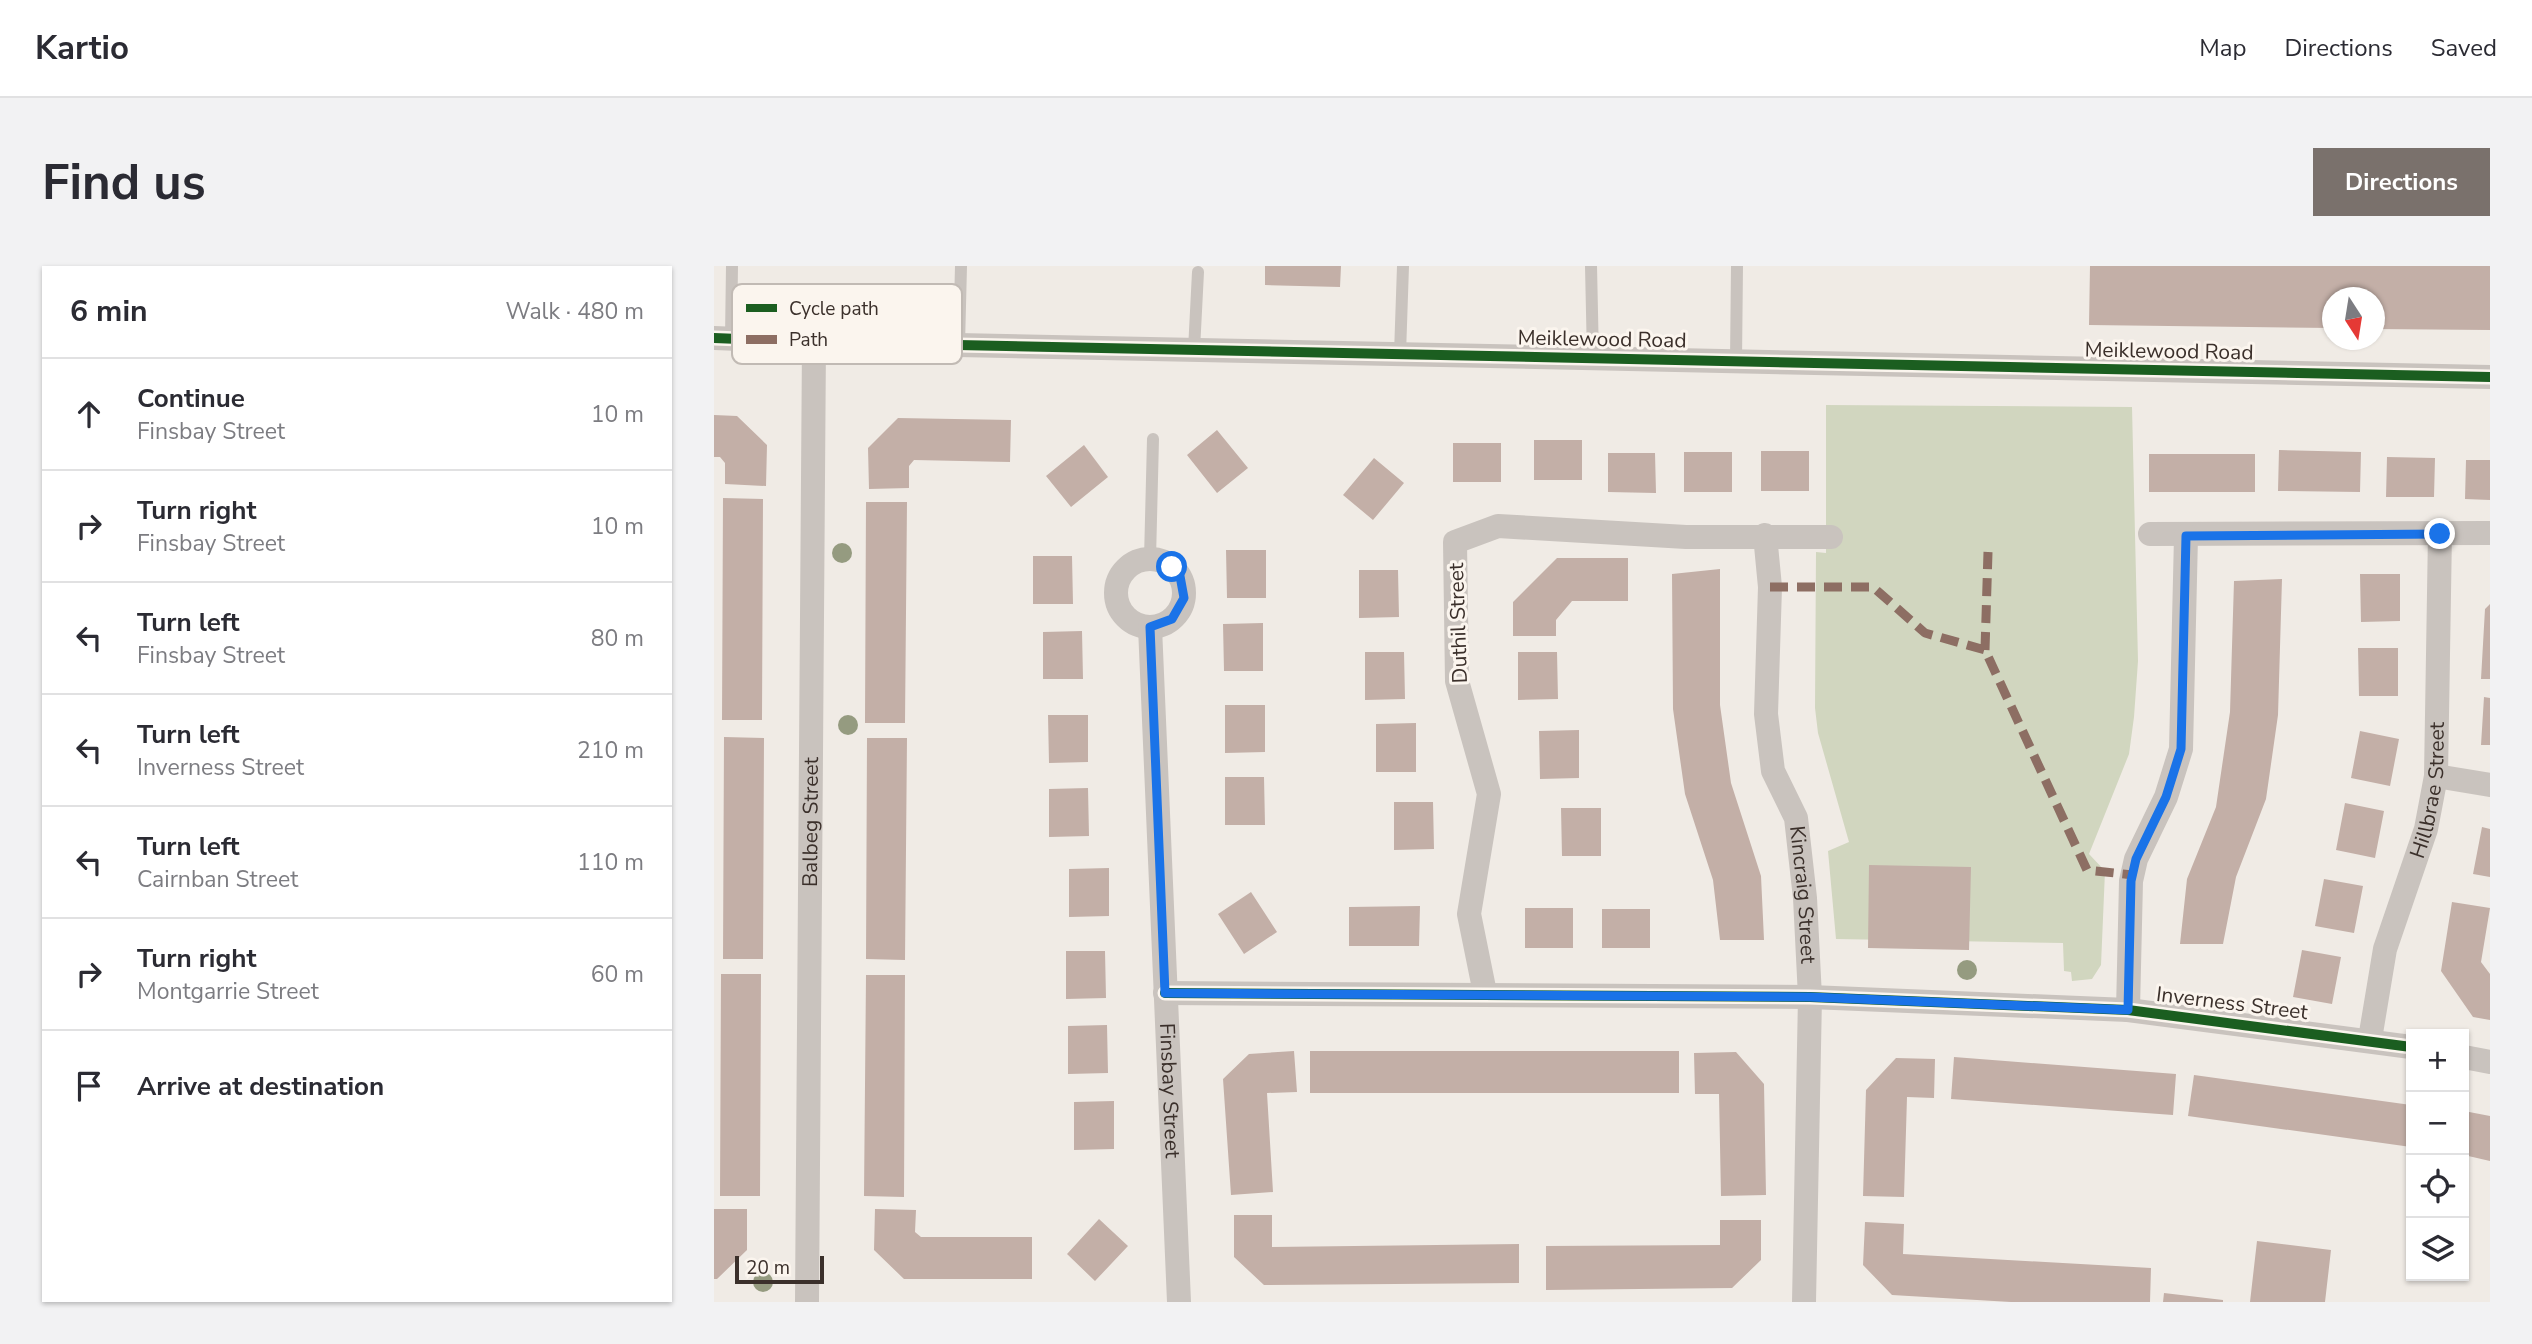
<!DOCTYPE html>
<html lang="en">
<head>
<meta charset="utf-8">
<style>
  body { margin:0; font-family:"Nunito Sans",sans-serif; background:#f2f2f3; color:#2b2b33 }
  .controls { position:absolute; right:21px; bottom:21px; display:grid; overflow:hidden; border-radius:0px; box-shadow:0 2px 5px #0004 }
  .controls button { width:63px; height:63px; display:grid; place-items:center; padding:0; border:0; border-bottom:2px solid #e1e1e2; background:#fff; color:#2b2b33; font:35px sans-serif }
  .compass { position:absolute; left:1608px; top:21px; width:63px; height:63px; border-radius:50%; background:#fff; box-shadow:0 2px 5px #0004; rotate:168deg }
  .scale { position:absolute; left:21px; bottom:18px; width:89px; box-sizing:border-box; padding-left:7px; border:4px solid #3b302b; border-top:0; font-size:19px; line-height:24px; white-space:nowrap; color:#3b302b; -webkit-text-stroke:5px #fbf5ee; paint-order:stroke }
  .stop { position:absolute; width:21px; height:21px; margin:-16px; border:5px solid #1a73e8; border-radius:50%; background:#fff }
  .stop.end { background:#1a73e8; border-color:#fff; box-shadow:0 2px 7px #0008 }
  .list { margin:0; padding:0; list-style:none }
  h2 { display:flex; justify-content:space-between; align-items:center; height:91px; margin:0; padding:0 28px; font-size:30px }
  h2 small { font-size:23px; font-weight:400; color:#7c7c81 }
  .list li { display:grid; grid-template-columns:46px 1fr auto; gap:21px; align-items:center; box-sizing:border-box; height:112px; padding:0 28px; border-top:2px solid #e1e1e2 }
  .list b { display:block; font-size:26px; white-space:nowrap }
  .list p { margin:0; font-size:23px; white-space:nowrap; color:#7c7c81 }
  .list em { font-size:23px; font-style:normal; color:#7c7c81 }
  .icon { flex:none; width:38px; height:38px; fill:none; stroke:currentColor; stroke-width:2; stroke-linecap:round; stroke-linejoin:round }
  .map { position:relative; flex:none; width:1776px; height:1036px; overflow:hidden; border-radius:0px }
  header { display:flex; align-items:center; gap:42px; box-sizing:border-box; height:98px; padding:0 35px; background:#fff; border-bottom:2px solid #e1e1e2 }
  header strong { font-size:33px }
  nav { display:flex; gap:38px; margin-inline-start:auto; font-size:24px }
  .intro { display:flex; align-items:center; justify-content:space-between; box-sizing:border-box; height:168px; padding:0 42px }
  h1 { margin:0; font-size:49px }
  .button { padding:18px 32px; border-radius:0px; background:#7a716c; color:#fff; font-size:24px; font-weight:700 }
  main { display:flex; gap:42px; padding:0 42px }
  aside { flex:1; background:#fff; border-radius:0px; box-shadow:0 2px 5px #0004 }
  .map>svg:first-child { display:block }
  .green { fill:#d1d6bf }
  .building { fill:#c3afa7 }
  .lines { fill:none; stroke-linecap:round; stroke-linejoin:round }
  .lane { stroke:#c9c3be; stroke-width:12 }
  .street { stroke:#c9c3be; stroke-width:24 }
  .quiet { stroke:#8d6e63; stroke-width:9; stroke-dasharray:18 9; stroke-linecap:butt }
  .cycleway-casing { stroke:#fbf5ee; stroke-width:15 }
  .cycleway { stroke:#1b5e20; stroke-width:10 }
  .tree { fill:#959b80 }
  .route { stroke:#1a73e8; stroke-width:9 }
  .labels { text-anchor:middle; stroke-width:6; stroke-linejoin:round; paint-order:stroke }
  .street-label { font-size:21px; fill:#3b302b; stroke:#fbf5ee }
  .key { fill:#fbf5ee; stroke:#c1bab4; stroke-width:2 }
  .key-label { font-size:19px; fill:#3b302b }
</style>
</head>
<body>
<header>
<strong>Kartio</strong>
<nav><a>Map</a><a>Directions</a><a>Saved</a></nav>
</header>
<div class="intro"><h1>Find us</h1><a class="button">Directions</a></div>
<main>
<aside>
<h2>6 min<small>Walk · 480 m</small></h2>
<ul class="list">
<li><svg class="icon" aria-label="ahead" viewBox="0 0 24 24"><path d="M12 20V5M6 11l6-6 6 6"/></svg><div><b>Continue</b><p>Finsbay Street</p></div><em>10 m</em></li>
<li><svg class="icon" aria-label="right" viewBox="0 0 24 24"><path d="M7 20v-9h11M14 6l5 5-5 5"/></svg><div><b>Turn right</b><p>Finsbay Street</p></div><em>10 m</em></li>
<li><svg class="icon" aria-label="left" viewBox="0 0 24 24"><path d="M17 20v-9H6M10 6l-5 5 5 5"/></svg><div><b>Turn left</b><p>Finsbay Street</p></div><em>80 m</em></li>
<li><svg class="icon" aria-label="left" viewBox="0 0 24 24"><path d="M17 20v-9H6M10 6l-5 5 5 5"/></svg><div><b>Turn left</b><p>Inverness Street</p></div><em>210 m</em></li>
<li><svg class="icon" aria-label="left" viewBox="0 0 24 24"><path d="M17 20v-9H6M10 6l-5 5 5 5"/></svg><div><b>Turn left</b><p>Cairnban Street</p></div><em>110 m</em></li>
<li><svg class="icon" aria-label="right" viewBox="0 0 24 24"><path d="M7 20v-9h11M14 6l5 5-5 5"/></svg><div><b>Turn right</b><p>Montgarrie Street</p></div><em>60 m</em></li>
<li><svg class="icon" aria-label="arrive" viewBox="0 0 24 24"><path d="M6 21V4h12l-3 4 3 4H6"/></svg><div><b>Arrive at destination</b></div></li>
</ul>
</aside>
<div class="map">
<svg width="1776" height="1036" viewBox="0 0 1776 1036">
  <rect width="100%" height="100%" fill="#f0ebe5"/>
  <path class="green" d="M1112 139 1418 141 1424 395 1420 451 1415 488 1375 588 1391 605 1387 699 1378 713 1358 715 1357 706 1350 705 1349 677 1122 673 1114 585 1135 576 1104 467 1101 442 1102 286 1112 287Z"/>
  <path class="building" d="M551 0H627L626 21 551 19Z
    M1376 0H1776V64L1661 63V32H1618V62L1375 59Z
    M0 149 23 150 53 179 52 220 11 218V197L6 191H0Z
    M184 152 297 154 296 196 200 194 195 200V222L155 223 154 182Z
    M503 164 534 202 503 227 473 189Z
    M820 174H868V214H820Z
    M739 177H787V216H739Z
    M370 179 394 211 357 241 332 210Z
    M1565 184 1647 186 1646 226 1564 225Z
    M1047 185H1095V225H1047Z
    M970 186H1018V226H970Z
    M894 187H941L942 227 894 226Z
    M1435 188H1541V226H1435Z
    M1673 191 1721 192 1720 231H1672Z
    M660 192 690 217 659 254 629 229Z
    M1752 194H1776V234L1751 233Z
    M9 232 49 233 48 454H8Z
    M152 236H193L191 457H151Z
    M512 284H552V332H513Z
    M319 290H358L359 338H319Z
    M843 292H914V335H858L842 354V370H799V336Z
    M1006 303V439L1017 517 1047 610 1050 674H1006L999 614 971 528 959 443 958 308Z
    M645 304H684L685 351 645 352Z
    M1646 308H1686V355L1647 356Z
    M1568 313 1564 449 1552 533 1522 611 1509 678H1466L1473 613 1502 541 1516 446 1520 315Z
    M1776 338V413H1767L1771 343Z
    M549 357V405H510L509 358Z
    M368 365 369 413H329V366Z
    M1644 382H1684V430H1645Z
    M651 386H690L691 433 651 434Z
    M804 386H843L844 433 804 434Z
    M1770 431 1776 432V479H1767Z
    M511 439H551V486L511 487Z
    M334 449H374V496L335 497Z
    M702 457V506H662V458Z
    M865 464V512L826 513 825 465Z
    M1646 465 1685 473 1676 520 1637 512Z
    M10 471 50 472 49 693H9Z
    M153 472H193L191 694 152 693Z
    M511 511H550L551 559H511Z
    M374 522 375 570 335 571V523Z
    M680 536H719L720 583 680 584Z
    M1631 537 1670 545 1661 592 1622 584Z
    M847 542H887V590H848Z
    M1768 561 1776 563V611L1759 608Z
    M1155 599 1257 601 1255 684 1154 682Z
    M395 602V650L355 651V603Z
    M1610 613 1649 620 1640 667 1601 660Z
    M537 626 563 666 530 688 504 648Z
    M1738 636 1776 642 1767 696 1776 708V754L1759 751 1727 705Z
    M706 640 705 680H635V641Z
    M811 642H859V682H811Z
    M888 643H936V682H888Z
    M1588 684 1627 691 1618 738 1579 731Z
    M352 685H391L392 732 352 733Z
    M7 708H47L46 930H6Z
    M152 709H191L190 931 150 930Z
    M393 759 394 807 354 808V760Z
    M580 785 583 826 553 827 559 926 517 929 509 813 535 788Z
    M596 785H965V827H596Z
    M1022 786 1050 818 1052 929 1007 930 1005 828H981L980 787Z
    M1240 791 1462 808 1459 849 1237 833Z
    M1182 792 1221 793 1220 832 1193 831 1190 931 1149 930 1152 824Z
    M1480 809 1697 839V881L1474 850Z
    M400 835V883L360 884V836Z
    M1750 845 1776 850V895L1750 889Z
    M0 943H33V984L3 1013H0Z
    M161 943 202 944 201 966 207 971H318V1013H190L160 984Z
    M520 949H558V981L805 978V1017L550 1019 520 991Z
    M385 953 414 980 381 1015 353 988Z
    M1006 954H1047V994L1018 1022 832 1024V980L1006 979Z
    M1151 956 1190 958 1189 988 1437 1002 1436 1036H1297L1178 1029 1149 999Z
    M1543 975 1617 984 1611 1036H1536Z
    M1450 1027 1509 1034V1036H1449Z"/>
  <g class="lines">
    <path class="lane" d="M877 0 879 92
      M17 72 18 0
      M245 79 247 0
      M480 84 484 6
      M686 88 689 0
      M1022 95 1023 0
      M436 293 439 173"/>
    <g class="street">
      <path d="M0 72 100 76 1776 111"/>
      <path d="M1436 268 1776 267"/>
      <path id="s1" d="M1051 269 1056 321 1052 448 1059 505 1082 552 1091 632 1096 731 1090 1036"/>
      <circle cx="436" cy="327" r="34"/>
      <path id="s2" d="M436 361 465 1036"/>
      <path d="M1722 510 1776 519"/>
      <path d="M451 727 1096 731 1414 744 1697 781"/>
      <path d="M771 727 755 648 775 528 743 415 741 276 784 260 972 271H1117"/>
      <path d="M1414 744 1417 615 1422 593 1452 531 1467 483 1472 270"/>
      <path id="s3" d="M1656 773 1671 683 1712 563 1722 510 1726 267"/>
      <path d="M1750 791 1776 796"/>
      <path id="s4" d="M93 1036 100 76"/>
    </g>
    <path class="quiet" d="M1056 321H1159L1211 367 1271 384 1373 604 1419 609
      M1271 384 1274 286"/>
    <defs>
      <path id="cycleway" d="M0 72 100 76 1776 111
        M451 727 1096 731 1414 744 1697 781"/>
    </defs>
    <use href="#cycleway" class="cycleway-casing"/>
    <use href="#cycleway" class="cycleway"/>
  </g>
  <g class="tree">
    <circle cx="128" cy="287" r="10"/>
    <circle cx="134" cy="459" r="10"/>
    <circle cx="1253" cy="704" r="10"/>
    <circle cx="49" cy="1016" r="10"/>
  </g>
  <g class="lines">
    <path class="route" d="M458 301 466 310 470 332 458 353 436 361 451 727 1096 731 1414 744 1417 615 1422 593 1452 531 1467 483 1472 270 1726 268"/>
  </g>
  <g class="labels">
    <g class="street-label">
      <text transform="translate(888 73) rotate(1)" y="7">Meiklewood Road</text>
      <text transform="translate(1455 85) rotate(1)" y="7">Meiklewood Road</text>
      <text transform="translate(744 357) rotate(-92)" y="7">Duthil Street</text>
      <text dy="7" stroke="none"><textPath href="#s3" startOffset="257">Hillbrae Street</textPath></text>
      <text dy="7" stroke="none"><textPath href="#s4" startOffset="480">Balbeg Street</textPath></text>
      <text dy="7" stroke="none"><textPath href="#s1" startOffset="366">Kincraig Street</textPath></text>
      <text transform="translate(1518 737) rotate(7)" y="7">Inverness Street</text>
      <text dy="7" stroke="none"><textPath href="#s2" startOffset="464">Finsbay Street</textPath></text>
    </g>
  </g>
  <rect x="18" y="18" width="230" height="80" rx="10" class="key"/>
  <rect x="32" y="38" width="31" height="8" fill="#1b5e20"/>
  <rect x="32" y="69" width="31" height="9" fill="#8d6e63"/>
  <g class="key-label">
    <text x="75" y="49">Cycle path</text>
    <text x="75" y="80">Path</text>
  </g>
</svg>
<div class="controls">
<button>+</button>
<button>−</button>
<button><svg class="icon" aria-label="locate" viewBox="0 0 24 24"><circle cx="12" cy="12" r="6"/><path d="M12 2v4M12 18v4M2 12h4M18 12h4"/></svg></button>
<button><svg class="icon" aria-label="layers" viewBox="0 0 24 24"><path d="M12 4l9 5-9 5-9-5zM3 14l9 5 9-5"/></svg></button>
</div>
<svg class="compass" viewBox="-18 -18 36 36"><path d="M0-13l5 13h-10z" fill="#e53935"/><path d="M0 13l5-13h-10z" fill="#7c7c81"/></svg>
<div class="scale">20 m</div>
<div class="stop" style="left:458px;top:301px"></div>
<div class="stop end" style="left:1726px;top:268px"></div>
</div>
</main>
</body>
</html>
